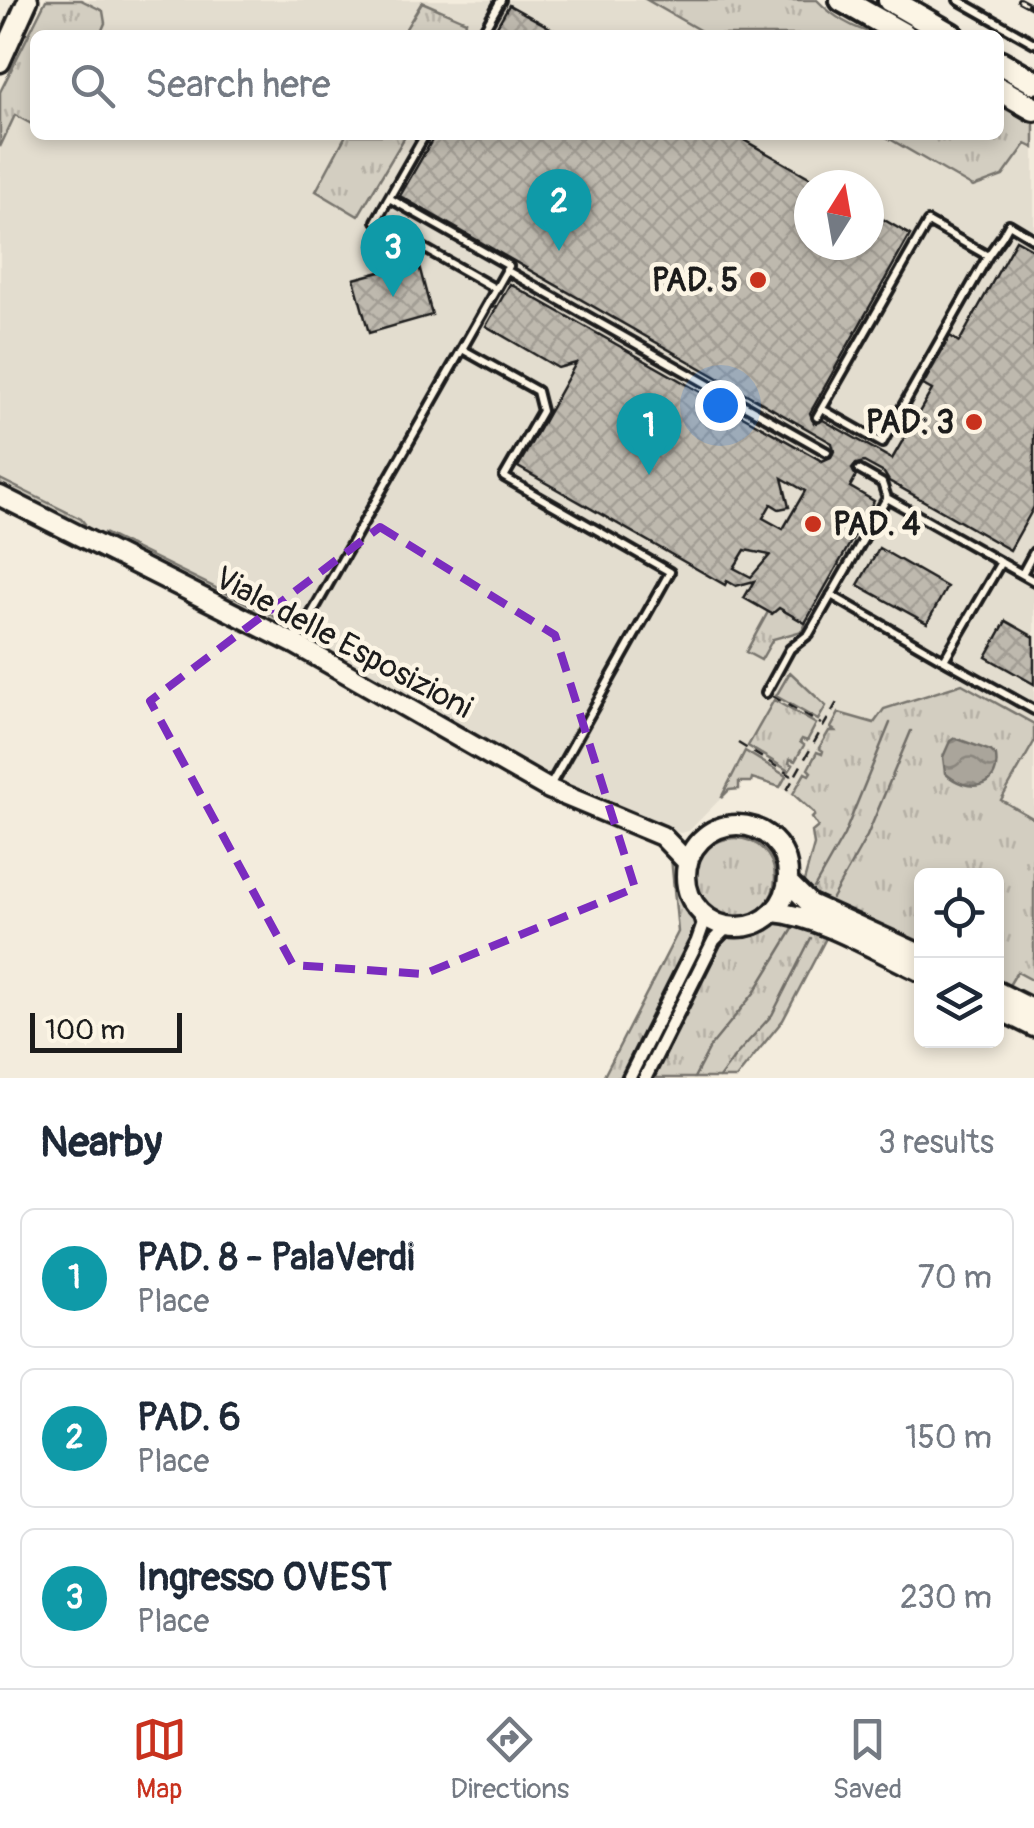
<!DOCTYPE html>
<html lang="en">
<head>
<meta charset="utf-8">
<style>
  body { margin:0; font-family:Pangolin,sans-serif; background:#f2f2f3; color:#1f2937 }
  .controls { position:absolute; right:30px; bottom:30px; display:grid; overflow:hidden; border-radius:15px; box-shadow:0 5px 15px #0003 }
  .controls button { width:90px; height:90px; display:grid; place-items:center; padding:0; border:0; border-bottom:2px solid #e0e1e3; background:#fff; color:#1f2937; font:50px sans-serif }
  .compass { position:absolute; left:794px; top:170px; width:90px; height:90px; border-radius:50%; background:#fff; box-shadow:0 5px 15px #0003; rotate:11deg }
  .scale { position:absolute; left:30px; bottom:25px; width:152px; box-sizing:border-box; padding-left:10px; border:5px solid #1c1c1c; border-top:0; font-size:28px; line-height:35px; white-space:nowrap; color:#1c1c1c; -webkit-text-stroke:8px #fcf5e5; paint-order:stroke }
  .you { position:absolute; left:720px; top:405px; width:35px; height:35px; margin:-25px; border:8px solid #fff; border-radius:50%; background:#1a73e8; box-shadow:0 0 0 15px #1a73e833 }
  .badge { display:grid; place-items:center; width:65px; height:65px; border-radius:50%; background:#c8321e; color:#fff; font-size:32px; font-weight:700 }
  .pin { position:absolute; translate:-50% -82px; filter:drop-shadow(0 2px 5px #0008) }
  .pin::after { content:''; position:absolute; top:52px; width:35px; height:30px; background:inherit; clip-path:polygon(0 0,100% 0,50% 100%) }
  .list { margin:0; padding:0; list-style:none }
  h2 { display:flex; justify-content:space-between; align-items:center; height:130px; margin:0; padding:0 40px; font-size:42px }
  h2 small { font-size:32px; font-weight:400; color:#747a83 }
  .list li { display:grid; grid-template-columns:65px 1fr auto; gap:30px; align-items:center; box-sizing:border-box; height:140px; margin:0 20px 20px; padding:0 20px; border:2px solid #e0e1e3; border-radius:15px }
  .list b { display:block; font-size:38px; white-space:nowrap }
  .list p { margin:0; font-size:32px; white-space:nowrap; color:#747a83 }
  .list em { font-size:32px; font-style:normal; color:#747a83 }
  .icon { flex:none; width:55px; height:55px; fill:none; stroke:currentColor; stroke-width:2; stroke-linecap:round; stroke-linejoin:round }
  .map { position:relative; flex:none; width:1034px; height:1078px; overflow:hidden }
  .search { position:absolute; background:#fff; box-shadow:0 5px 15px #0003; left:30px; right:30px; top:30px; height:110px; display:flex; align-items:center; gap:25px; box-sizing:border-box; padding:0 35px; border-radius:15px; color:#747a83; font-size:38px }
  .sheet { height:610px; background:#fff }
  nav { display:flex; justify-content:space-around; align-items:center; box-sizing:border-box; height:140px; border-top:2px solid #e0e1e3; background:#fff; font-size:28px; color:#747a83 }
  nav a { display:grid; justify-items:center; gap:5px }
  nav .on { color:#c8321e }
  .map>svg:first-child { display:block }
  .built { fill:#e3ddcf; fill-rule:evenodd }
  .grass { fill:url(#grass-tufts); stroke:#78756e; stroke-width:2.5 }
  .water { fill:url(#water-waves); stroke:#716e68; stroke-width:2.5 }
  .lines { fill:none; stroke-linecap:round; stroke-linejoin:round }
  .stream { stroke:#716e68; stroke-width:2.5 }
  .building { fill:url(#building-cross-hatch); stroke:#1c1c1c; stroke-width:2.5; fill-rule:evenodd }
  .lane-casing { stroke:#1c1c1c; stroke-width:14 }
  .street-casing { stroke:#1c1c1c; stroke-width:19 }
  .secondary-casing { stroke:#1c1c1c; stroke-width:25 }
  .highway-casing { stroke:#1c1c1c; stroke-width:30 }
  .path { stroke:#1c1c1c; stroke-width:2.5; stroke-dasharray:10 8; stroke-linecap:butt }
  .lane { stroke:#fcf5e5; stroke-width:6 }
  .street { stroke:#fcf5e5; stroke-width:11 }
  .secondary { stroke:#fcf5e5; stroke-width:18 }
  .highway { stroke:#fcf5e5; stroke-width:22 }
  .rail-casing { stroke:#1c1c1c; stroke-width:6 }
  .rail { stroke:#fcf5e5; stroke-width:2.5; stroke-dasharray:8; stroke-linecap:butt }
  .marked { fill:none; stroke:#7b2cbf; stroke-width:8; stroke-dasharray:20 12; stroke-linejoin:round }
  .poi-dot { fill:#c8321e; stroke:#fcf5e5; stroke-width:4 }
  .labels { text-anchor:middle; stroke-width:9; stroke-linejoin:round; paint-order:stroke }
  .poi-label { font-size:32px; font-weight:bold; fill:#1c1c1c; stroke:#fcf5e5; text-anchor:end }
  .street-label { font-size:32px; fill:#1c1c1c; stroke:#fcf5e5 }
</style>
</head>
<body>
<div class="map">
<svg width="1034" height="1078" viewBox="0 0 1034 1078">
  <defs>
    <pattern id="grass-tufts" width="24" height="20" patternUnits="userSpaceOnUse" patternTransform="scale(2.5)"><rect width="24" height="20" fill="#d3cec1"/><path d="M3 7l-1-3M5 7V3M7 7l1-3M15 17l-1-3M17 17v-4M19 17l1-3" fill="none" stroke="#b5b0a5"/></pattern>
    <pattern id="water-waves" width="16" height="10" patternUnits="userSpaceOnUse" patternTransform="scale(2.5)"><rect width="16" height="10" fill="#aaa59b"/><path d="M0 5q4-4 8 0t8 0" fill="none" stroke="#8a867e"/></pattern>
    <pattern id="building-cross-hatch" width="8" height="8" patternUnits="userSpaceOnUse" patternTransform="scale(2.5)"><rect width="8" height="8" fill="#beb9ae"/><path d="M0 0l8 8M0 8l8-8" fill="none" stroke="#a39e95"/></pattern>
  </defs>
  <rect width="100%" height="100%" fill="#f3ecdd"/>
  <filter id="ink" filterUnits="userSpaceOnUse"><feTurbulence type="fractalNoise" baseFrequency=".01" numOctaves="2"/><feDisplacementMap in="SourceGraphic" scale="20" xChannelSelector="R" yChannelSelector="G"/><feConvolveMatrix kernelMatrix="1 2 1 2 8 2 1 2 1" color-interpolation-filters="sRGB"/></filter>
  <g filter="url(#ink)">
    <path class="built" d="M46 0H647L708 35H35V135H883L973 187 1003 176 1026 143 1034 148V994L1025 995 997 981 996 876H922L921 945 812 895 803 885 814 845 812 832 818 827 812 818 815 815 799 799 774 783 752 778 751 782H739V789L726 793 689 831 680 833 658 826 564 788 0 488V92ZM809 185H869V245H809Z"/>
    <path class="grass" d="M81 0 103 11 105 23 100 35H35V126L15 115 0 147V92L46 0Z
      M647 0H817C833 17 855 29 878 35H708Z
      M422 2 466 21 462 35H402Z
      M999 102 1034 122V148L1026 144 1003 176 973 187 883 135H999Z
      M346 135H406L358 216 316 191Z
      M0 479 81 519 85 524 83 528 0 488Z
      M104 533 285 622 295 629 292 634 101 538Z
      M779 608 806 623 802 631 773 639 761 660 746 652 768 612Z
      M790 672 826 706 818 720 776 696Z
      M962 684 1034 724V742L1001 800 1034 819V981L1017 972 1008 987 997 981 996 876H922L921 945 810 893 803 885 814 845 812 832 818 827 812 818 815 815 813 812 793 794 805 773 809 775 811 772 808 769 817 752 822 754 823 751 819 748 829 731H835L831 728 839 713 874 723 884 709Z
      M774 700 816 724 807 741 802 739 800 742 804 745 795 761 790 759 789 763 793 765 789 771 748 746Z
      M745 751 786 776 780 787 752 778 751 782H739V789L729 790 721 798Z
      M695 878a40 40 0 1 1 80 0a40 40 0 1 1-80 0Z
      M671 857 682 863C682 892 691 902 696 928L621 1078H603L678 932Z
      M778 921 797 923 827 936 783 1020 736 1078H652L721 940 735 933Z"/>
    <path class="water" d="M955 738 991 751 996 756C1001 791 966 793 945 773L943 757 950 741Z"/>
    <g class="lines">
      <path class="stream" d="M814 888 844 835 890 723
        M832 898 867 836 911 731
        M694 1078 710 1047 754 993 793 929
        M719 1078 736 1055 772 1015 811 938"/>
    </g>
    <path class="building" d="M509 5 563 35H492Z
      M435 135H735L823 185H809V245H869V211L910 235 810 413 814 423 823 420 892 459 932 390 923 385 950 336 959 342 1016 240 1034 250V507L1010 550 889 481 884 473 864 462 856 464 852 469 856 476 850 487 874 501 805 623 779 608 772 614 744 598 754 581 736 586 727 581 725 585 518 467 576 363 558 368 486 326 510 284 822 461 831 457 834 451 832 443 400 196ZM782 478 805 491 783 529 763 518 771 504 779 509 789 507ZM745 550 770 555 751 577 734 568Z
      M418 262 432 315 369 333 354 279Z
      M879 548 947 587 927 623 858 585Z
      M1006 621 1034 637V684L986 657Z"/>
    <g class="lines">
      <defs>
        <path id="lane" d="M958 0 1034 43
          M481 35 501 0
          M389 198 425 135
          M1004 233 1009 224 1034 239
          M988 256 1003 235
          M506 270 827 452
          M496 289 376 221 389 198 509 266 462 349 537 391 542 411 504 477 670 572 551 784
          M817 417 928 222 988 256 882 443 822 409
          M859 470 882 483 887 498 1034 581
          M1022 574 1034 552
          M831 595 944 660 1001 562
          M295 643 462 349
          M944 660 1034 710
          M766 693 790 649 809 634 887 498"/>
        <path id="street" d="M629 1078 697 942 703 925 699 910
          M645 1078 714 940 728 926"/>
        <path id="secondary" d="M0 62 28 0
          M0 496 295 644 549 789 662 836 688 863
          M686 876a51 51 0 1 1 102 0a51 51 0 1 1-102 0Z
          M788 882 810 904 922 955
          M773 912C821 916 878 952 922 972
          M996 991 1034 1010
          M996 1008 1034 1027"/>
        <path id="highway" d="M842 0 904 35
          M890 0 951 35
          M999 62 1034 82
          M999 89 1034 109"/>
      </defs>
      <use href="#lane" class="lane-casing"/>
      <use href="#street" class="street-casing"/>
      <use href="#secondary" class="secondary-casing"/>
      <use href="#highway" class="highway-casing"/>
      <path class="path" d="M772 696 821 724
        M738 743 792 776
        M787 790 839 699"/>
      <use href="#lane" class="lane"/>
      <use href="#street" class="street"/>
      <use href="#secondary" class="secondary"/>
      <use href="#highway" class="highway"/>
      <defs>
        <path id="rail" d="M1019 0 1034 8"/>
      </defs>
      <use href="#rail" class="rail-casing"/>
      <use href="#rail" class="rail"/>
    </g>
  </g>
  <path class="marked" d="M380 527 555 635 635 888 424 974 293 965 150 701Z"/>
  <g class="poi-dot">
    <circle cx="758" cy="280" r="10"/>
    <circle cx="974" cy="422" r="10"/>
    <circle cx="813" cy="524" r="10"/>
  </g>
  <g class="labels">
    <g class="poi-label">
      <text x="738" y="291">PAD. 5</text>
      <text x="954" y="433">PAD: 3</text>
      <text x="833" y="535" text-anchor="start">PAD. 4</text>
    </g>
    <g class="street-label">
      <text transform="translate(344 642) rotate(28)" y="11">Viale delle Esposizioni</text>
    </g>
  </g>
</svg>
<div class="controls">
<button><svg class="icon" aria-label="locate" viewBox="0 0 24 24"><circle cx="12" cy="12" r="6"/><path d="M12 2v4M12 18v4M2 12h4M18 12h4"/></svg></button>
<button><svg class="icon" aria-label="layers" viewBox="0 0 24 24"><path d="M12 4l9 5-9 5-9-5zM3 14l9 5 9-5"/></svg></button>
</div>
<svg class="compass" viewBox="-18 -18 36 36"><path d="M0-13l5 13h-10z" fill="#e53935"/><path d="M0 13l5-13h-10z" fill="#747a83"/></svg>
<div class="scale">100 m</div>
<div class="you"></div>
<div class="pin badge" style="left:649px;top:475px;background:#0f9aa8">1</div>
<div class="pin badge" style="left:559px;top:251px;background:#0f9aa8">2</div>
<div class="pin badge" style="left:393px;top:297px;background:#0f9aa8">3</div>
<div class="search"><svg class="icon" aria-label="search" viewBox="0 0 24 24"><circle cx="10" cy="10" r="6"/><path d="M15 15l6 6"/></svg>Search here</div>
</div>
<section class="sheet">
<h2>Nearby<small>3 results</small></h2>
<ul class="list">
<li><span class="badge" style="background:#0f9aa8">1</span><div><b>PAD. 8 - PalaVerdi</b><p>Place</p></div><em>70 m</em></li>
<li><span class="badge" style="background:#0f9aa8">2</span><div><b>PAD. 6</b><p>Place</p></div><em>150 m</em></li>
<li><span class="badge" style="background:#0f9aa8">3</span><div><b>Ingresso OVEST</b><p>Place</p></div><em>230 m</em></li>
</ul>
</section>
<nav>
<a class="on"><svg class="icon" aria-label="map" viewBox="0 0 24 24"><path d="M3 6l6-2 6 2 6-2v14l-6 2-6-2-6 2zM9 4v14M15 6v14"/></svg>Map</a>
<a><svg class="icon" aria-label="directions" viewBox="0 0 24 24"><path d="M12 3l9 9-9 9-9-9zM9 14v-3h6M13 9l2 2-2 2"/></svg>Directions</a>
<a><svg class="icon" aria-label="saved" viewBox="0 0 24 24"><path d="M7 4h10v16l-5-4-5 4z"/></svg>Saved</a>
</nav>
</body>
</html>
